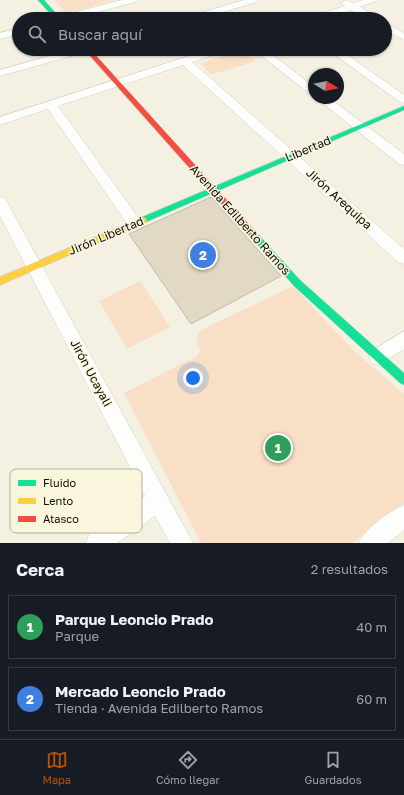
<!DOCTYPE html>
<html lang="es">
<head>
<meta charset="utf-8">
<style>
  body { margin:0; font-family:"Golos Text",sans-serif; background:#20242c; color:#f1f3f6 }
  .compass { position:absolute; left:308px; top:68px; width:36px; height:36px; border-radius:50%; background:#171b24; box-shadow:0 1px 3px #0004; rotate:100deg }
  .you { position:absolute; left:193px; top:378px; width:14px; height:14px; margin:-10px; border:3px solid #fff; border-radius:50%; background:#1a73e8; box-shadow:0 0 0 6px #1a73e833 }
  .badge { display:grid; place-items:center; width:26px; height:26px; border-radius:50%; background:#b45309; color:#fff; font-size:13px; font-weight:700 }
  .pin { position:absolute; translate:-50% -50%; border:2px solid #fff; box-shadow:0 1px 4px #0006 }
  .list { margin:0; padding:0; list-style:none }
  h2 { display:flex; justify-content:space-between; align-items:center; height:52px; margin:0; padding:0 16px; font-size:17px }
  h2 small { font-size:13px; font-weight:400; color:#9ea1a6 }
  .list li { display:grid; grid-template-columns:26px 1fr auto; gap:12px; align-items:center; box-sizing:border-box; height:64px; margin:0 8px 8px; padding:0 8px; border:1px solid #363941; border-radius:0px }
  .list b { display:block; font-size:15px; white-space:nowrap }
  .list p { margin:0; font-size:13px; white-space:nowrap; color:#9ea1a6 }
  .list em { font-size:13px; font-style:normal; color:#9ea1a6 }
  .icon { flex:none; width:22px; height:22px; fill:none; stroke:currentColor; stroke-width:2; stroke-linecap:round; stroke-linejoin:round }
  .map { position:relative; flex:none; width:404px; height:543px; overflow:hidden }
  .search { position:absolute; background:#171b24; box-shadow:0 1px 3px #0004; left:12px; right:12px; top:12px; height:44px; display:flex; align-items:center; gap:10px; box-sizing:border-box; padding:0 14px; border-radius:22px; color:#9ea1a6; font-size:15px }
  .sheet { height:196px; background:#171b24 }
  nav { display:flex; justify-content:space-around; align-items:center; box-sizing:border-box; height:56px; border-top:1px solid #363941; background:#171b24; font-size:11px; color:#9ea1a6 }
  nav a { display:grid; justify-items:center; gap:2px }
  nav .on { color:#b45309 }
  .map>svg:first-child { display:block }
  .green { fill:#f8dfc5 }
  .building { fill:#e2d9c5; stroke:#bfbbb1 }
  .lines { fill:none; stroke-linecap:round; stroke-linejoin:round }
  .street-casing { stroke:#d0cec3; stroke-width:1 }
  .fast-casing { stroke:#d0cec3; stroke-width:1 }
  .slow-casing { stroke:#d0cec3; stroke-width:1 }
  .jam-casing { stroke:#d0cec3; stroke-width:1 }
  .street { fill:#fdfdfb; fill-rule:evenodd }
  .fast { fill:#16e098; fill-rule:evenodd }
  .slow { fill:#ffcf43; fill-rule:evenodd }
  .jam { fill:#f24e42; fill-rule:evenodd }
  .labels { text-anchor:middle; stroke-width:3; stroke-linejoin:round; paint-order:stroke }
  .street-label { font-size:12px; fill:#0e0d05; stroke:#faf6dd }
  .key { fill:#faf6dd; stroke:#b3b09c; stroke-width:1 }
  .key-label { font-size:11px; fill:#0e0d05 }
</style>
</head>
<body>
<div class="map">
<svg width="404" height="543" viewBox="0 0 404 543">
  <rect width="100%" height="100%" fill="#f4f1e3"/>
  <path class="green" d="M55 0H115L66 13Z
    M245 50 256 61 211 75 200 63Z
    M140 281 170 327 127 349 99 301Z
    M293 286 356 353 404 394V503L353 543H201L124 393 197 356 200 350 197 343V335L203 329Z"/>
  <path class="building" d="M211 197 281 276 191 324 129 234Z"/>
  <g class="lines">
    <defs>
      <path id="street" d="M122 0H138L136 2 70 19H54L56 17Z
        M244 0H259L257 2 200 19H185L187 17Z
        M346 0 353 3 364 0H378L360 7 379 19H367L351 10 323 19H308L310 17 345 6 341 3Z
        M385 23 404 33V40L385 30Z
        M19 28V34L0 39V33Z
        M74 49H90L89 51 0 76V70Z
        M211 49H226L225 51 192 62 404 249V264L398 262 183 65 58 106 140 220 142 224 140 228 135 229 130 228 48 109 0 125V117Z
        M253 49H265L314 87V95L310 94Z
        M327 49H339L404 95V103L400 102Z
        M316 98H329L404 154V165L399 164Z
        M0 197 5 198 7 202 193 543H170L155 516 117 543H86L89 535 145 496 0 216Z
        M404 331V349L378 365 372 363 369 357 372 351Z
        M404 505V530L388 543H359C364 529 390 511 404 505Z"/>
      <path id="fast" d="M38 0H44L61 19H55Z
        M404 106V110L146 222 143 223 139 220 140 218Z
        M252 230 255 231 300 280 404 373V385L400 383 294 286 249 235 248 233 249 231Z"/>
      <path id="slow" d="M143 217 146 218 147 220 146 222 0 285V277Z"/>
      <path id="jam" d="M84 49H90L255 231 256 233 255 235H249Z"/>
    </defs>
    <use href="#street" class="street-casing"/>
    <use href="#fast" class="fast-casing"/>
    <use href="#slow" class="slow-casing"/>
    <use href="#jam" class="jam-casing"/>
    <use href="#street" class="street"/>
    <use href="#fast" class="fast"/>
    <use href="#slow" class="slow"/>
    <use href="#jam" class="jam"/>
  </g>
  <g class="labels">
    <g class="street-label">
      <text transform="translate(308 149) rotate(-23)" y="4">Libertad</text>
      <text transform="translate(339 199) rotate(42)" y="4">Jirón Arequipa</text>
      <text transform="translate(240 220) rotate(48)" y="4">Avenida Edilberto Ramos</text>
      <text transform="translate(106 236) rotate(-23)" y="4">Jirón Libertad</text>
      <text transform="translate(91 373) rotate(62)" y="4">Jirón Ucayali</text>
    </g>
  </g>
  <rect x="10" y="469" width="132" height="64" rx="6" class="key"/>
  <rect x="18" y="480" width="18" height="6" fill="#16e098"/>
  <rect x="18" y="498" width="18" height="6" fill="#ffcf43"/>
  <rect x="18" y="516" width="18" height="6" fill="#f24e42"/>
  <g class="key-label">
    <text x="43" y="487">Fluido</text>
    <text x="43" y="505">Lento</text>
    <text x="43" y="523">Atasco</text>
  </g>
</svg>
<svg class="compass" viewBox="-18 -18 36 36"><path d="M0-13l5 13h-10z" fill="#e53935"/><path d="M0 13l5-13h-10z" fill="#9ea1a6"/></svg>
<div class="you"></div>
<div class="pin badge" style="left:278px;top:448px;background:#2e9e5b">1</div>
<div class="pin badge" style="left:203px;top:255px;background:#3f7fe0">2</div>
<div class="search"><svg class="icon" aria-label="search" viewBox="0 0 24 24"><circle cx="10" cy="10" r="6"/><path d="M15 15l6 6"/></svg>Buscar aquí</div>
</div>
<section class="sheet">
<h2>Cerca<small>2 resultados</small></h2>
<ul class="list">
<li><span class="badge" style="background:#2e9e5b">1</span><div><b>Parque Leoncio Prado</b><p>Parque</p></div><em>40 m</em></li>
<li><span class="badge" style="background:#3f7fe0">2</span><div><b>Mercado Leoncio Prado</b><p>Tienda · Avenida Edilberto Ramos</p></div><em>60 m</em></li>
</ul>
</section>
<nav>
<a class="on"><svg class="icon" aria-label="map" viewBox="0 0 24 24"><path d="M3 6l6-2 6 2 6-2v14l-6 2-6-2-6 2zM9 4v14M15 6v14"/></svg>Mapa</a>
<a><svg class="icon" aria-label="directions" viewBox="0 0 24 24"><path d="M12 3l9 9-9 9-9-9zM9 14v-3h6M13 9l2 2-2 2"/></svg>Cómo llegar</a>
<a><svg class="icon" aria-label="saved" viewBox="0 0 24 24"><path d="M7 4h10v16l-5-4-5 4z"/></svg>Guardados</a>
</nav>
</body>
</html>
